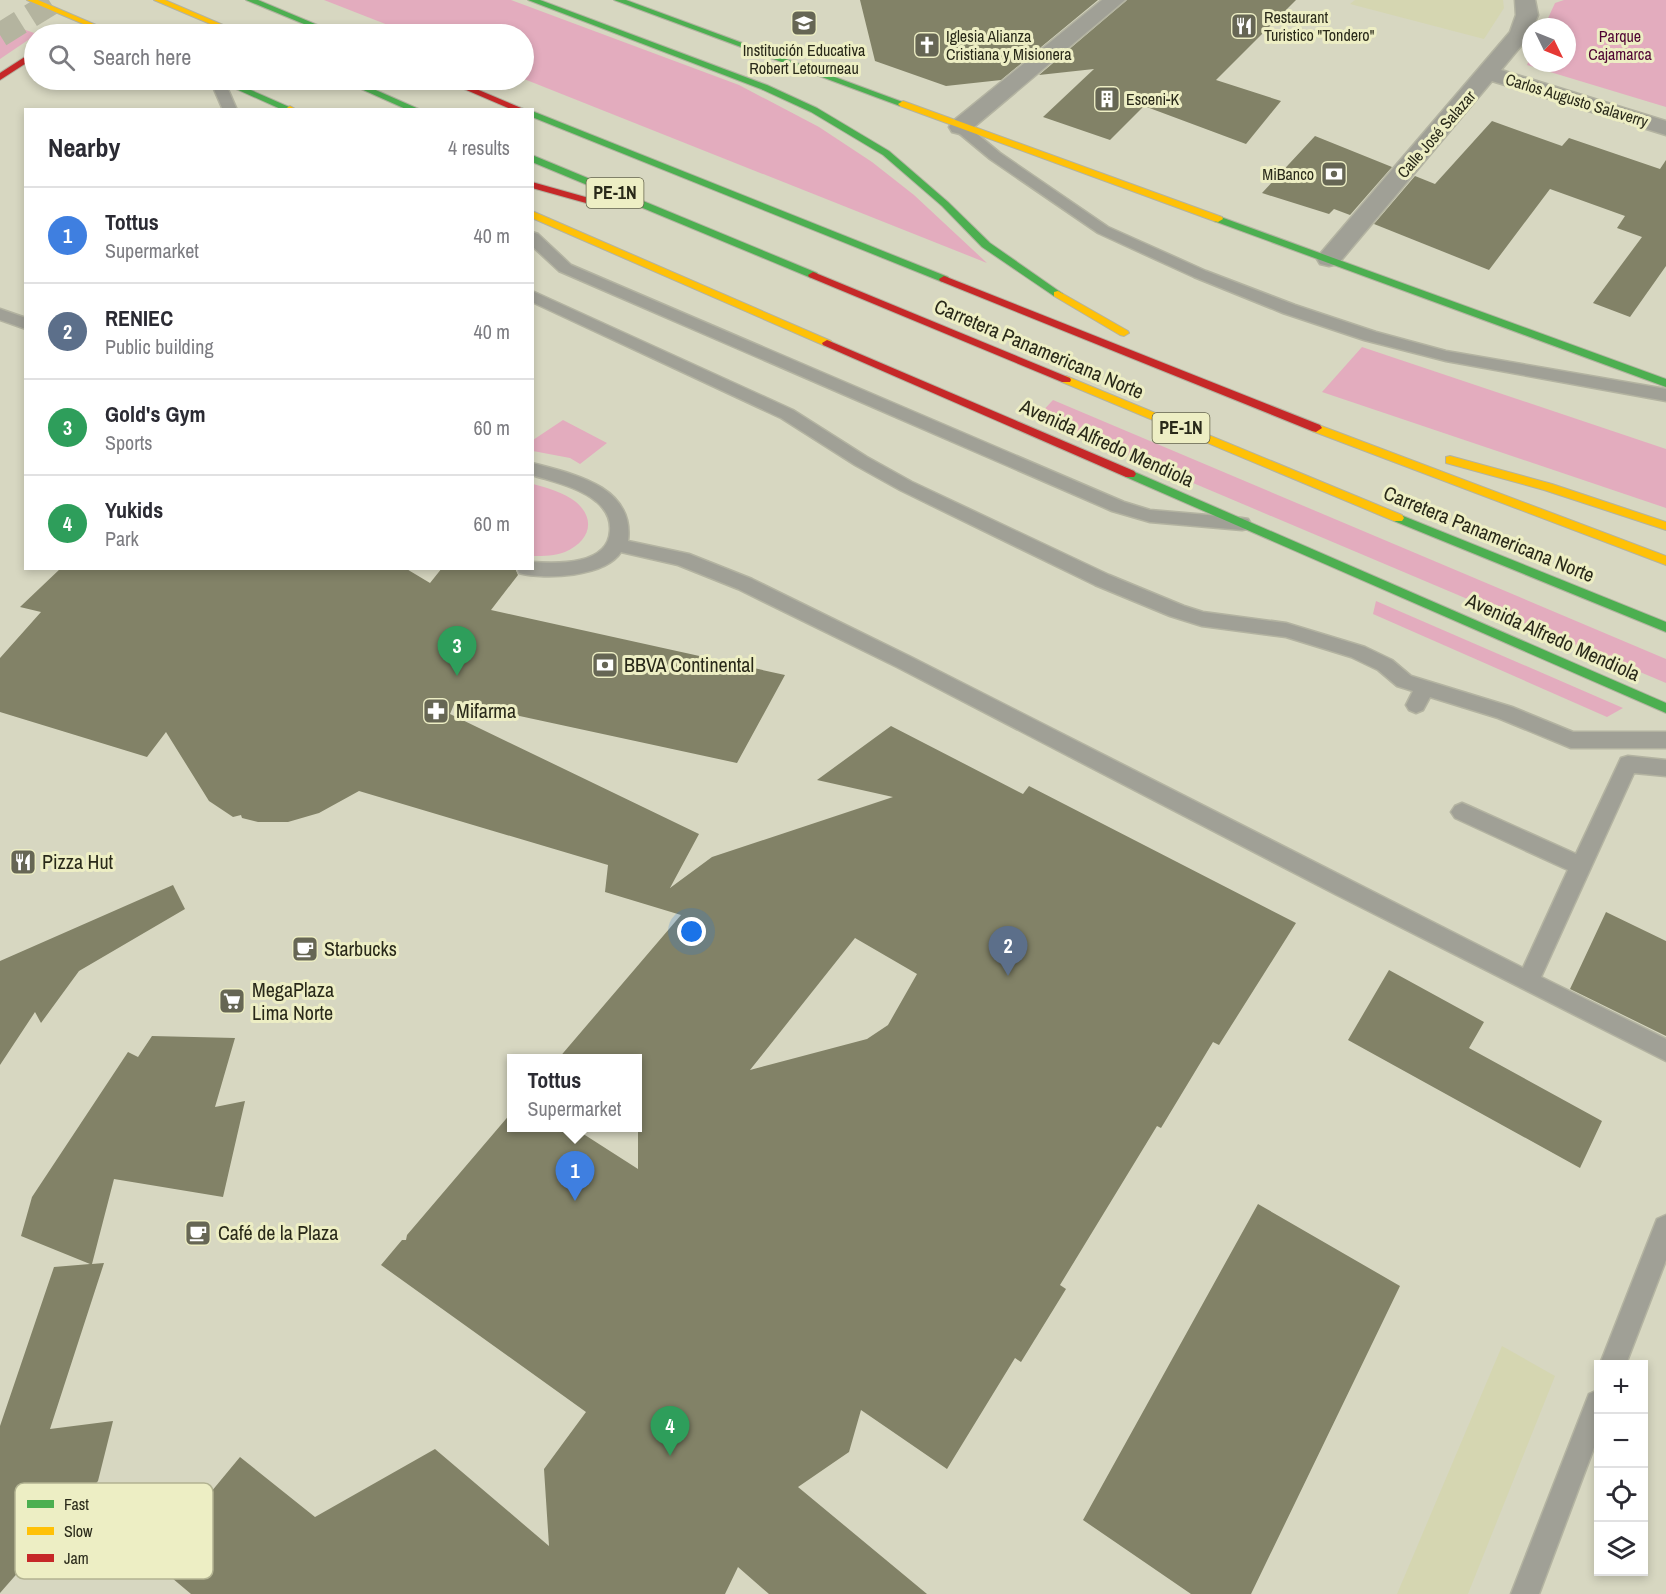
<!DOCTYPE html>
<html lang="en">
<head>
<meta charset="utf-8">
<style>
  body { margin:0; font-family:"Archivo Narrow",sans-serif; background:#f2f2f3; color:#2b2b33 }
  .controls { position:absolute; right:18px; bottom:18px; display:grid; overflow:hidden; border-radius:0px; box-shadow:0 3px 9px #0003 }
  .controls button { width:54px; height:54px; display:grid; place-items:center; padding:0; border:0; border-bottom:2px solid #e1e1e2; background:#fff; color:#2b2b33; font:30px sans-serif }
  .compass { position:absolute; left:1522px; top:18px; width:54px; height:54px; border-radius:50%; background:#fff; box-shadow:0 3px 9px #0003; rotate:133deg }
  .you { position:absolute; left:692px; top:932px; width:21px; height:21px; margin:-15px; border:4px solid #fff; border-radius:50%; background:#1a73e8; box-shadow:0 0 0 9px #1a73e833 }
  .badge { display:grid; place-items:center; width:39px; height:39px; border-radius:50%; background:#666654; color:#fff; font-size:20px; font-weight:700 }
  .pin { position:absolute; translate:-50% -50px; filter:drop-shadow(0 2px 3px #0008) }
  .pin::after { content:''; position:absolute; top:32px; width:21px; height:18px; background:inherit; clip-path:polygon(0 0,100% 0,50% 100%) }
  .popup { position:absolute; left:507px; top:1054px; width:135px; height:78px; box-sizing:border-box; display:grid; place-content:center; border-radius:0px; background:#fff; filter:drop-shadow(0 2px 4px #0005); font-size:20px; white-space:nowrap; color:#7c7c81 }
  .popup b { font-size:22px; color:#2b2b33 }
  .popup::after { content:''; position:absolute; left:50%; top:100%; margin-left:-12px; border:12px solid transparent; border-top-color:#fff }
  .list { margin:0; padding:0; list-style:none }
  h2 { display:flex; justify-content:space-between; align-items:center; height:78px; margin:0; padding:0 24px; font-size:26px }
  h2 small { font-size:20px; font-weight:400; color:#7c7c81 }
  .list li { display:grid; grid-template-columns:39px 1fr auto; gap:18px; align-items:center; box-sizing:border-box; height:96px; padding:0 24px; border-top:2px solid #e1e1e2 }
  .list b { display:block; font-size:22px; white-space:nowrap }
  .list p { margin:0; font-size:20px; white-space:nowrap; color:#7c7c81 }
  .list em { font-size:20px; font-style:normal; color:#7c7c81 }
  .icon { flex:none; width:33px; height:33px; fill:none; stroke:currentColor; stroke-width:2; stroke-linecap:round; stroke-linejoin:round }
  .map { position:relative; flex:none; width:1666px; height:1594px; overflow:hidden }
  .search { position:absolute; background:#fff; box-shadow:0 3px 9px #0003; left:24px; top:24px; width:510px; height:66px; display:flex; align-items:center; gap:15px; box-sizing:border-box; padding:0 21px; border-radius:33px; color:#7c7c81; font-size:22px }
  .panel { position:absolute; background:#fff; box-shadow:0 3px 9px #0003; left:24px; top:108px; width:510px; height:462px; border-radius:0px }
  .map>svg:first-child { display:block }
  .built { fill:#d5d6b1 }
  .green { fill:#e3acbe }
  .building { fill:#828267; fill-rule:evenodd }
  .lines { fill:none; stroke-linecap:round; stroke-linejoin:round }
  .highway-tunnel { stroke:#b4b49f; stroke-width:24; stroke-dasharray:24 12; stroke-linecap:butt }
  .lane-casing { stroke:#b3b3a1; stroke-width:3 }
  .street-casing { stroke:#b3b3a1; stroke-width:3 }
  .fast-casing { stroke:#b3b3a1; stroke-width:2 }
  .slow-casing { stroke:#b3b3a1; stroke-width:2 }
  .jam-casing { stroke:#b3b3a1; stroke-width:2 }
  .lane { fill:#a0a096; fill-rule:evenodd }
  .street { fill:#a0a096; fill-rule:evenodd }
  .fast { fill:#4caf50; fill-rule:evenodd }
  .slow { fill:#ffc107; fill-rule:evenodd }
  .jam { fill:#c62828; fill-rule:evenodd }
  .labels { text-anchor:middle; stroke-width:6; stroke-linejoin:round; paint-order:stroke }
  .far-poi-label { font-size:16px; fill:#292919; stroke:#edeec4; text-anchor:start }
  .far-park-label { font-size:16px; fill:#500433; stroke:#edeec4 }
  .far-street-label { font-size:16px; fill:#292919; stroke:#edeec4 }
  .shield { fill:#edeec4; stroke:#64644c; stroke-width:1.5 }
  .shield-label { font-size:18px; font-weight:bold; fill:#292919 }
  .street-label { font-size:20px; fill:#292919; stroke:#edeec4 }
  .poi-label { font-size:20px; fill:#292919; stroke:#edeec4; text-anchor:start }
  .key { fill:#edeec4; stroke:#b2b391; stroke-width:1.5 }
  .key-label { font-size:16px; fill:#292919 }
</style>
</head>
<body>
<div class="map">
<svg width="1666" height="1594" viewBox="0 0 1666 1594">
  <rect width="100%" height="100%" fill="#d7d7c1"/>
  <path class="built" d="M1355 0H1503L1504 8 1484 39 1350 4Z
    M1502 1346 1555 1376 1468 1594H1397Z"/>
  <path class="green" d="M324 0H511L739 85 819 127 872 162 914 195 987 263 524 79V34H411Z
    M1564 0H1666V107L1527 65 1531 56V63H1567V27H1544L1555 3Z
    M0 21 37 34 0 59Z
    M1362 347 1666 449V508L1322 392Z
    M1053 400 1666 659V683L1037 417Z
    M563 420 607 443 580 464 570 458 533 451V440Z
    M533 484C547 488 563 492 576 502 597 520 589 542 565 552 555 556 544 556 533 556Z
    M1376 601 1623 708 1607 717 1373 614Z"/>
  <path class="building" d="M860 0H1098L1001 80 946 86 875 61Z
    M1127 0H1296L1216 80 1281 101 1246 144 1144 106 1110 140 1043 117 1094 69 1039 75Z
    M1492 121 1562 146 1569 138 1660 169 1666 160V266L1630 317 1593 303 1642 237 1617 228 1625 216 1550 189 1489 270 1374 224 1415 176 1435 184Z
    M1315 136 1392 167 1350 215 1334 209 1329 214 1262 193Z
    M61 568H405L430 583 442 568H515L518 575 491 610 785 675 737 763 455 702 450 714 699 834 670 888 712 857 893 797 817 780 891 726 1023 794 1029 786 1296 923 1219 1045 1213 1042 1161 1128 1157 1126 1060 1285 1066 1289 1021 1362 1015 1358 947 1469 861 1410 849 1452 798 1487 927 1594H769L738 1567 725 1594H191L153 1562 240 1457 315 1517 435 1449 549 1546 544 1469 586 1412 381 1265 402 1240H406L407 1235 512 1112V1128H574L638 1169V1059H558L681 915 605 892 608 865 359 791 319 813 288 822H258L242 818 241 815 233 817 209 801 166 732 147 757 0 712V658L41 612 20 607ZM855 938 917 974 888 1025 867 1039 750 1070Z
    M173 885 185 909 79 971 41 1023 35 1012 0 1065V961Z
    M1606 912 1666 941V1036L1570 989Z
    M1389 970 1484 1022 1469 1048 1602 1121 1580 1168 1348 1040Z
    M152 1036 235 1038 215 1107 245 1101 223 1197 114 1179 92 1264 104 1263 50 1429 113 1421 98 1481 0 1593V1426L54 1267 90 1264 21 1236 32 1197 128 1052 138 1057Z
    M1258 1204 1400 1286 1251 1594H1191L1083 1520Z"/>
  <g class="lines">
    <path class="highway-tunnel" d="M0 35 56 0"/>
    <defs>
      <path id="lane" d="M210 80H224L237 110H223Z
        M960 123 965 124 1000 153 1108 227 1206 271 1295 305 1376 332 1446 351 1666 389V401L1446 361 1364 340 1283 313 1194 277 1098 233 990 159 955 130 953 127 955 124Z
        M532 232 538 234 571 265 1124 502 1150 510 1242 518 1248 519 1251 524 1248 529 1242 530 1150 522 1112 511 559 271 532 246Z
        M532 291 793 410 867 457 912 482 1109 575 1184 606 1203 612 1286 623 1365 647 1392 660 1411 676 1512 707 1573 732H1666V748H1571L1498 718 1430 697 1423 710 1416 713 1409 710 1406 705 1413 691 1397 686 1378 670 1351 657 1286 637 1202 626 1170 616 1095 585 900 490 855 465 781 418 532 302Z
        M0 309 26 318V329L0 320Z
        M532 463C573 474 635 486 628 541L689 554 752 579 911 657 1523 968 1568 870 1455 818 1451 812 1455 806 1462 803 1469 806 1576 854 1621 758 1628 756 1666 760V776L1634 773 1541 977 1666 1039V1061L1335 894 897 667 738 589 678 565 621 552C605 577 545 580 519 573L517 568H532V562C558 564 608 565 610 531 611 519 606 510 597 502 579 487 554 482 532 475Z
        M1666 1215V1260L1626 1364H1600L1657 1219Z
        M1598 1390V1437L1539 1594H1511L1589 1394Z"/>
      <path id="street" d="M1102 0H1125L968 132 960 134 952 132 949 127 952 122Z
        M1515 0H1535L1538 15 1533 27H1531V34L1501 70 1666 121V135L1492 81 1338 264 1329 266 1320 264 1317 259 1320 254 1510 32 1516 15Z"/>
      <path id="fast" d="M246 0H258L339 34H328Z
        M528 0H540L767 85 817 108 889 151 948 202 990 243 1063 294 1062 296H1054L982 247 942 206 883 155 811 112 761 89Z
        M614 0H626L908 104 900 106Z
        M216 80H228L296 110H283Z
        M341 80H353L421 110H408Z
        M532 111 948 277 949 279 944 282 940 281 532 117Z
        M532 155 817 273 818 275 813 278 809 277 532 162Z
        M1218 216 1666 379V387L1214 221V217Z
        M1130 470 1666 703V713L1126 477 1124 474Z
        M1398 514 1666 622V632L1394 521 1392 518 1394 515Z"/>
      <path id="slow" d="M27 0H38L117 34H107Z
        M154 0H165L244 34H234Z
        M903 101 1222 217 1223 219 1218 222 1214 221 900 106 898 104Z
        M290 106 297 110 285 109Z
        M532 211 831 341 832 343 827 346 823 345 532 218Z
        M1058 291 1128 331 1129 333 1124 336 1120 335 1054 296V292Z
        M1066 376 1402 515 1404 518 1402 521H1394L1062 382V378Z
        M1316 424 1666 556V565L1312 431 1310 428Z
        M1450 456 1552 484 1666 522V530L1544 490 1446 463V457Z"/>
      <path id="jam" d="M34 51V58L0 80V73Z
        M443 80H455L526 110H513Z
        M532 182 589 198 591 200 586 203 532 188Z
        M813 272 1070 378 1071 380 1070 382H1062L809 277 808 275Z
        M944 276 1320 425 1322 428 1316 432 1312 431 940 281 939 279Z
        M827 340 1134 471 1136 474 1134 477H1126L823 345 822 343Z"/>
    </defs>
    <use href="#lane" class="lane-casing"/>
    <use href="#street" class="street-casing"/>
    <use href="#fast" class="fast-casing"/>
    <use href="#slow" class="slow-casing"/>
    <use href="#jam" class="jam-casing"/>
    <use href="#lane" class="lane"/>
    <use href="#street" class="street"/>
    <use href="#fast" class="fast"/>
    <use href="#slow" class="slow"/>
    <use href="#jam" class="jam"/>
  </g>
  <defs>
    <symbol id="school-square" viewBox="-11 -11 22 22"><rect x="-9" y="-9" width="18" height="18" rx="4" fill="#666654" stroke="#edeec4"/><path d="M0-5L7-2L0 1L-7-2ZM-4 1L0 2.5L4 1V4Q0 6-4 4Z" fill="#fff"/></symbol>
    <symbol id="restaurant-square" viewBox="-11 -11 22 22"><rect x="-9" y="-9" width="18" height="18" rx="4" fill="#666654" stroke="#edeec4"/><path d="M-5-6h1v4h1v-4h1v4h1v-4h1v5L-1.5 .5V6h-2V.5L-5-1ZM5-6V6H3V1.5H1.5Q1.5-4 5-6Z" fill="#fff"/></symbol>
    <symbol id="church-square" viewBox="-11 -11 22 22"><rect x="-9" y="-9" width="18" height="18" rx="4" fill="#666654" stroke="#edeec4"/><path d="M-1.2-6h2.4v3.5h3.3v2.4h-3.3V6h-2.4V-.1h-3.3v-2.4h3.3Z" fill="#fff"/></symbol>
    <symbol id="building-square" viewBox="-11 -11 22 22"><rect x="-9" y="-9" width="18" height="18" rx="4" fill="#666654" stroke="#edeec4"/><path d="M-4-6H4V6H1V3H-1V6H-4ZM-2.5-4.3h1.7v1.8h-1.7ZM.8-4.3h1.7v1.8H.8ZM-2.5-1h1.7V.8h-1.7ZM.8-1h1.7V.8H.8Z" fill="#fff"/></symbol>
    <symbol id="bank-square" viewBox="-11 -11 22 22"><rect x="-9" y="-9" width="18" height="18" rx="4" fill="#666654" stroke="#edeec4"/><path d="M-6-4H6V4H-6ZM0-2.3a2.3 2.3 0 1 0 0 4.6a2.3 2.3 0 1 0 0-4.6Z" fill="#fff"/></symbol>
    <symbol id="pharmacy-square" viewBox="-11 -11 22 22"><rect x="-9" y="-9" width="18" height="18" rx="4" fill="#666654" stroke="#edeec4"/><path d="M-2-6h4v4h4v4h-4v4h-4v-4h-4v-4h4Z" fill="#fff"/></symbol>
    <symbol id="cafe-square" viewBox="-11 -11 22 22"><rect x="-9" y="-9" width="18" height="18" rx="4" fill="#666654" stroke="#edeec4"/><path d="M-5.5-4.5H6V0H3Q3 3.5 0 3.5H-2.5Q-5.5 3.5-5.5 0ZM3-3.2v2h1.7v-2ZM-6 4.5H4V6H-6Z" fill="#fff"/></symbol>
    <symbol id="supermarket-square" viewBox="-11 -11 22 22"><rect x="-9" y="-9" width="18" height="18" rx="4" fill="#666654" stroke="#edeec4"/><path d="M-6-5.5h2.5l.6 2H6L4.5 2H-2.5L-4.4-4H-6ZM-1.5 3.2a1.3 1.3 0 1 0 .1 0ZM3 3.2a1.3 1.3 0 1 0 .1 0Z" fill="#fff"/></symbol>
  </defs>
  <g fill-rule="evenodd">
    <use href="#school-square" x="789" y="8" width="30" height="30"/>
    <use href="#restaurant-square" x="1229" y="11" width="30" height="30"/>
    <use href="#church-square" x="912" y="30" width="30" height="30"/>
    <use href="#building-square" x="1092" y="84" width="30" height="30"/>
    <use href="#bank-square" x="1319" y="159" width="30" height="30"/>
    <use href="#bank-square" x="590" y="650" width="30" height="30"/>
    <use href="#pharmacy-square" x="421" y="696" width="30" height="30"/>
    <use href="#restaurant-square" x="8" y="847" width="30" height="30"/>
    <use href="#cafe-square" x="290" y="934" width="30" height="30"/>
    <use href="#supermarket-square" x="217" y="986" width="30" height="30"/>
    <use href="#cafe-square" x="183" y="1218" width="30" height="30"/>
  </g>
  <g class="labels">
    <g class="far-poi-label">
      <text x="1264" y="23">Restaurant<tspan x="1264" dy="18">Turistico "Tondero"</tspan></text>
      <text x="946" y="42">Iglesia Alianza<tspan x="946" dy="18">Cristiana y Misionera</tspan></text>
      <text x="804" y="56" text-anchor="middle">Institución Educativa<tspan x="804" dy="18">Robert Letourneau</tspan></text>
      <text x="1126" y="105">Esceni-K</text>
      <text x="1314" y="180" text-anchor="end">MiBanco</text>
    </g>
    <g class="far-park-label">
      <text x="1620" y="42">Parque<tspan x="1620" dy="18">Cajamarca</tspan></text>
    </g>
    <g class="far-street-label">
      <text transform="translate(1577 100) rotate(17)" y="6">Carlos Augusto Salaverry</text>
      <text transform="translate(1436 134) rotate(-49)" y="6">Calle José Salazar</text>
    </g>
    <g class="shield">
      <rect x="586.5" y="178" width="57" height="30" rx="4.5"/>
      <rect x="1152.5" y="413" width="57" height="30" rx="4.5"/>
    </g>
    <g class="shield-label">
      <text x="615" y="199">PE-1N</text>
      <text x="1181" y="434">PE-1N</text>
    </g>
    <g class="street-label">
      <text transform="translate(1039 349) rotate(23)" y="7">Carretera Panamericana Norte</text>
      <text transform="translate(1107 443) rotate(24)" y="7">Avenida Alfredo Mendiola</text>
      <text transform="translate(1489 534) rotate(22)" y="7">Carretera Panamericana Norte</text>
      <text transform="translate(1553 637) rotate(24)" y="7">Avenida Alfredo Mendiola</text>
    </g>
    <g class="poi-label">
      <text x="624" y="672">BBVA Continental</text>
      <text x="456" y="718">Mifarma</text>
      <text x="42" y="869">Pizza Hut</text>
      <text x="324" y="956">Starbucks</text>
      <text x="252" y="997">MegaPlaza<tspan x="252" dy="23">Lima Norte</tspan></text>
      <text x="218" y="1240">Café de la Plaza</text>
    </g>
  </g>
  <rect x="15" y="1483" width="198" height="96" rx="9" class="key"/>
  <rect x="27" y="1500" width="27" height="8" fill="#4caf50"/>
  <rect x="27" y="1527" width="27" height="8" fill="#ffc107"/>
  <rect x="27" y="1554" width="27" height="8" fill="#c62828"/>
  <g class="key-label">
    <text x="64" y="1510">Fast</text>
    <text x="64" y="1537">Slow</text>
    <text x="64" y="1564">Jam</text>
  </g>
</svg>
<div class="controls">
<button>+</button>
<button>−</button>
<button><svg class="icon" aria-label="locate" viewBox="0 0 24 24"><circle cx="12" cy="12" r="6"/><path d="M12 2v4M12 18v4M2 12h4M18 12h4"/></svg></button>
<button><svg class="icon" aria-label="layers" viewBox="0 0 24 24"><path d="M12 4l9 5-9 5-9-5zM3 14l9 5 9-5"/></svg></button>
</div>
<svg class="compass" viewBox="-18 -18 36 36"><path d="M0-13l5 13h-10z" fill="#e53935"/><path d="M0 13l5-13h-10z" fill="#7c7c81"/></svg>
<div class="you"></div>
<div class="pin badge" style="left:575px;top:1201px;background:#3f7fe0">1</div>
<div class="popup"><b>Tottus</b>Supermarket</div>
<div class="pin badge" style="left:1008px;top:976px;background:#5c6f8a">2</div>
<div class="pin badge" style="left:457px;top:676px;background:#2e9e5b">3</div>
<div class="pin badge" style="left:670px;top:1456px;background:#2e9e5b">4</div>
<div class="search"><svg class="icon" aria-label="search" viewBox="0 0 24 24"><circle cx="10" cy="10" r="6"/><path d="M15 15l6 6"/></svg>Search here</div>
<section class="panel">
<h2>Nearby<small>4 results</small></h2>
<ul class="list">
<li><span class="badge" style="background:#3f7fe0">1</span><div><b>Tottus</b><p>Supermarket</p></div><em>40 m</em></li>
<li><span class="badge" style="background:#5c6f8a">2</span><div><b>RENIEC</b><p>Public building</p></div><em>40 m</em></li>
<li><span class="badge" style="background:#2e9e5b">3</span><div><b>Gold's Gym</b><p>Sports</p></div><em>60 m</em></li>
<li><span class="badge" style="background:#2e9e5b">4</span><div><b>Yukids</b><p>Park</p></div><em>60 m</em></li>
</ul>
</section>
</div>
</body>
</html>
